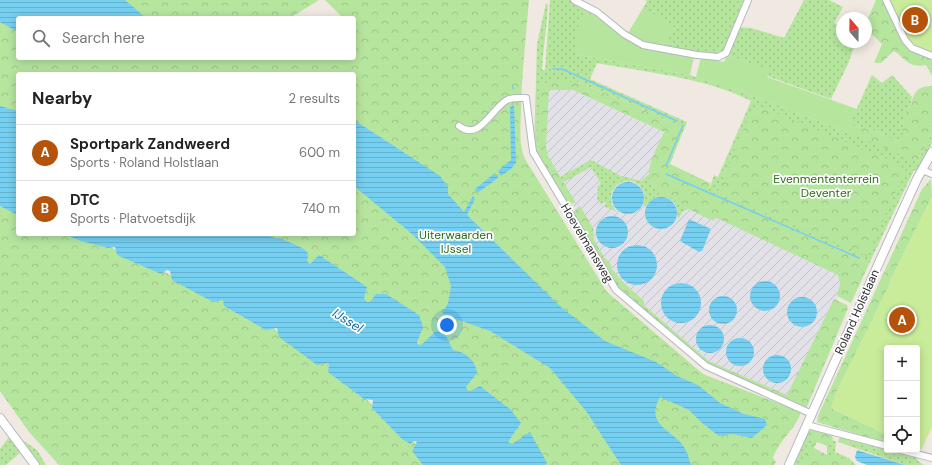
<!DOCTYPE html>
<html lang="en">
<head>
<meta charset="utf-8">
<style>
  body { margin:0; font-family:"DM Sans",sans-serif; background:#f2f2f2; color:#222 }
  .controls { position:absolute; right:12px; bottom:12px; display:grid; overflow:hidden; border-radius:4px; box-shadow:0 2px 10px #0003 }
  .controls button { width:36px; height:36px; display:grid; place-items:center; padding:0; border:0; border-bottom:1px solid #e0e0e0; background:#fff; color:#222; font:20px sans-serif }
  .compass { position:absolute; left:836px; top:12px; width:36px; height:36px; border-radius:50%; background:#fff; box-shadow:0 2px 10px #0003; rotate:340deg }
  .you { position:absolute; left:447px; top:325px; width:14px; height:14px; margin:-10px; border:3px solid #fff; border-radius:50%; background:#1a73e8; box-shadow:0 0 0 6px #1a73e833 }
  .badge { display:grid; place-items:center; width:26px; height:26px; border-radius:50%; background:#b45309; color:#fff; font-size:13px; font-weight:700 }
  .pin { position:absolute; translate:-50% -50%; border:2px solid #fff; box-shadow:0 1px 4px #0006 }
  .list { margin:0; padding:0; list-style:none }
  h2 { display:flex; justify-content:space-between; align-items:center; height:52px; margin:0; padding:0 16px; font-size:17px }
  h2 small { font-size:13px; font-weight:400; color:#767676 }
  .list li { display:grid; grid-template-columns:26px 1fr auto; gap:12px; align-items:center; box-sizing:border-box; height:56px; padding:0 16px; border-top:1px solid #e0e0e0 }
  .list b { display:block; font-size:15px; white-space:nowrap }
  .list p { margin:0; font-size:13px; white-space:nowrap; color:#767676 }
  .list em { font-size:13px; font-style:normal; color:#767676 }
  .icon { flex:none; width:22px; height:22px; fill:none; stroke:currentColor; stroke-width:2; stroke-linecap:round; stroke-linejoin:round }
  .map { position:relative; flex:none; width:932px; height:465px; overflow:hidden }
  .search { position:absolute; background:#fff; box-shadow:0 2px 10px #0003; left:16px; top:16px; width:340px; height:44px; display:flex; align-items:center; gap:10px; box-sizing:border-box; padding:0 14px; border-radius:4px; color:#767676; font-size:15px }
  .panel { position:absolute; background:#fff; box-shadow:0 2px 10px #0003; left:16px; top:72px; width:340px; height:164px; border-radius:4px }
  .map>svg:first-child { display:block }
  .industrial { fill:url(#industrial-furrows) }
  .grass { fill:url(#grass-dots) }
  .forest { fill:url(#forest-crowns) }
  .garden { fill:#b6e59e }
  .pitch { fill:#c9ec9a }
  .water { fill:url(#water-rules) }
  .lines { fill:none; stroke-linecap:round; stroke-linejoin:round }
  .stream { stroke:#75cff0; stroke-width:1.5 }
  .street-casing { stroke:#b4b7c1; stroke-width:8 }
  .secondary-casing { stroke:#b4b7c1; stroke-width:10 }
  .street { stroke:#fff; stroke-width:6 }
  .secondary { stroke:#fff; stroke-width:8 }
  .labels { text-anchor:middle; stroke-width:3.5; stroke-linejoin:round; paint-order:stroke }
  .park-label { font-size:12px; fill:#2c6e1b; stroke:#fff }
  .street-label { font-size:12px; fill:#2e2e2e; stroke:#fff }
  .water-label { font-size:13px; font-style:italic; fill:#0d6fa3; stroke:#fff }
</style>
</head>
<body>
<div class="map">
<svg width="932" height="465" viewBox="0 0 932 465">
  <defs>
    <pattern id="industrial-furrows" width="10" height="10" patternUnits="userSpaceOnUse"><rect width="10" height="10" fill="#e3e1e8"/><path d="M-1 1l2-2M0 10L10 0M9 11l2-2" fill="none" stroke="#c3c1c7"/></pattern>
    <pattern id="grass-dots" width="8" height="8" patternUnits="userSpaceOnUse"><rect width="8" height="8" fill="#b6e59e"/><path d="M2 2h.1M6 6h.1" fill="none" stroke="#9dc588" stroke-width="1.8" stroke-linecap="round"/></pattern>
    <pattern id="forest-crowns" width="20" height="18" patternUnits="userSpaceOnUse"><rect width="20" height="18" fill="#b6e59e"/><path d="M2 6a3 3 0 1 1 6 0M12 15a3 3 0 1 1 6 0" fill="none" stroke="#9dc588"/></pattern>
    <pattern id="water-rules" width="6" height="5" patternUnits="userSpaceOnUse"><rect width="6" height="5" fill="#75cff0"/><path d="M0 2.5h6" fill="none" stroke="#66b2ce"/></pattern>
  </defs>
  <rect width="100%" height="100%" fill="#efe9e1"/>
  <path class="industrial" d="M539 89 573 90 664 132 652 161 848 273 792 398 709 361 613 278 573 205 537 153Z"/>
  <path class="grass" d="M550 0H572L594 14 589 15 575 54 690 75 743 92 878 144 917 162 932 132V143L916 171 914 170 869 264 708 192 714 175 718 177 751 101C708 78 645 72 597 63L590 79 687 122 684 129 629 103 578 82 543 83 537 153 568 204 574 206 567 205 534 149 537 44 546 3 548 5C547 27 543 48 542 70H545Z
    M645 0H744L724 50 715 54 665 48 643 8 647 1Z
    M804 0H829L843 7 834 23 842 27V42H856L848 64 831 99 767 76 769 70 727 55 738 27 751 28 784 38Z
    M872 75 882 83 892 75 912 97 910 106 903 119V137L896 142C884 133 865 126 849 126Z
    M591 160 621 176 641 181 649 174 653 184 688 209 682 212 678 220 676 204C666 194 654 194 646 206L643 204C645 199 645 193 642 189 630 168 597 191 617 212L605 207 606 203 603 202 602 205 597 200 598 191 597 187 601 184 591 167 564 182 560 177Z
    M809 430 817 431 802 465H794Z
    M12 433 37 450 46 465H37Z
    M9 437 20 453 6 465H0V449Z
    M833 441H836L835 452 847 457 848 461 827 455V446Z
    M838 442 844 444 850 442 855 443 900 455 908 453 916 455 918 461 924 465H905Z"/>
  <path class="forest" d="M0 0H319L290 18H18V58H354V18H343L325 0H529C526 36 522 72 521 107 521 125 518 143 525 159L607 292 703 374 801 412C796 429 779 440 773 458L776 462 774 465H524C505 440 487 414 466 391 408 325 334 276 258 234H354V74H18V127L0 119Z
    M876 0H883L902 40 914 51 932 59V76L926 65C908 68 907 60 894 51L881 63H874L882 44 873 35 866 37V23Z
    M554 81 578 82 629 103 684 129 670 164 710 183 709 192 869 264 851 303 837 296 840 284 838 275 719 219 715 218 714 221C698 214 649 192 649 173 649 160 659 144 664 132L573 90H549L546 147 548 156 576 203 568 204 537 153 540 84Z
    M932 84V132L917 162 847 132 849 126C865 126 884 133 896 142 906 138 901 129 903 120 903 115 908 111 910 106 915 93 915 87 931 86Z
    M759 106 907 167 867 256 717 193 752 108Z
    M931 179 932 197 891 279 889 286 838 389 831 408 887 435V443L817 422 818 416 922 189Z
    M0 206 18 213V234H73L112 248 223 299 273 328 326 363 415 443 432 465H59L29 432 0 391Z
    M580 206 593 228 594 239 604 257 610 263 612 269 622 281 644 301V305L709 361 787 395 834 299 847 305 848 308 806 409 714 369 619 290 573 215 575 210Z
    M818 430 832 434 833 441 827 446 817 442 814 448 827 455 847 460 848 457 856 465H802L815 432Z
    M840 435 887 447V450L908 453 907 455H900L850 442 844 444 838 442Z"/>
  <path class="garden" d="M643 8 674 25 665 48 646 44 628 33Z
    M594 14 601 16 628 39 694 57 690 75 575 54C576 37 574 17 594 14Z
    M727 55 770 70 767 77 857 109 847 132 743 92 696 77 701 57 724 62Z"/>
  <path class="pitch" d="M888 0H932V54C902 41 901 28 888 0Z
    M932 197V427L921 450 917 448V348H887V435L831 408 838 389 889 286 891 279Z"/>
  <path class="water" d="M0 0H125L146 18H18V32L0 22Z
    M514 105 516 163 511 169 501 176 498 171 511 160 510 107Z
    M0 106 18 111V215L0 206Z
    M354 120 440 176 448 187V194L464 212 473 196 475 199 467 215 562 308 605 341 656 362 677 376 698 385 720 403 744 414 765 419 767 425 752 438 732 434 719 436 702 423 689 410 660 397C644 426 674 430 684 447 687 452 689 459 691 465H621L586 411 550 368 490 331 442 314 448 303 451 286 445 267 412 234 354 186Z
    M495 173 498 178 479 192H476L475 189Z
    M612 198a16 16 0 1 1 32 0a16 16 0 1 1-32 0Z
    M645 213a16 16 0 1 1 32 0a16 16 0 1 1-32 0Z
    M596 232a16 16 0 1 1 32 0a16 16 0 1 1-32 0Z
    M689 219 711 229 702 251 699 252 680 241Z
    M64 234H264L275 238H281C290 244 300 244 308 253L307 261 310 264 319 255 367 287 364 299 367 302H370L376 294H386L419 315 423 327 417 342 418 344 421 345 435 332C448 331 448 342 453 350 465 352 476 360 477 373L466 387 467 390 470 391 480 386 510 409 521 423 508 442 512 444 530 432 547 463 545 465H423L412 451 417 442 414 441 410 444 402 439 372 408 373 400 364 399 328 372 329 365 327 363 317 365 279 337 277 328 266 330 224 306 223 300 213 302 172 280 170 271 167 270 161 274 117 255 115 247 108 248 81 241Z
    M617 265a20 20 0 1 1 40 0a20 20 0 1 1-40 0Z
    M750 296a15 15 0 1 1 30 0a15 15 0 1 1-30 0Z
    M661 303a20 20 0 1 1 40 0a20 20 0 1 1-40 0Z
    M709 310a14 14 0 1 1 28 0a14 14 0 1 1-28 0Z
    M787 312a15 15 0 1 1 30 0a15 15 0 1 1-30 0Z
    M696 339a14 14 0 1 1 28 0a14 14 0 1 1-28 0Z
    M726 352a14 14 0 1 1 28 0a14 14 0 1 1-28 0Z
    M763 369a14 14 0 1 1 28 0a14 14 0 1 1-28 0Z
    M857 450 905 465H867L857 461 855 457Z"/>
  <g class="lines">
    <path class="stream" d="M553 69H562L677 121
      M513 89V86
      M666 166 683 125
      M666 174 859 258"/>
    <defs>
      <path id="street" d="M574 0 597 12 624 34 643 45 697 55 718 57 726 53 748 0
        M886 0 905 40 912 48 932 56
        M459 126C479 142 491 109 507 100 512 97 520 98 526 98L533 152 616 290 706 366 812 414
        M922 170 932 174
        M807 425 887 446
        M901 450 932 458"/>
      <path id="secondary" d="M0 418 35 465
        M789 465 882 256 917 179 932 152"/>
    </defs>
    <use href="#street" class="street-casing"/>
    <use href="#secondary" class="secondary-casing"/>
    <use href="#street" class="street"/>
    <use href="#secondary" class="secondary"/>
  </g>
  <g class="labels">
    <g class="park-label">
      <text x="826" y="183">Evenmententerrein<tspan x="826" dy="14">Deventer</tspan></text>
      <text x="456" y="239">Uiterwaarden<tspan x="456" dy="14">IJssel</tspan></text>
    </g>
    <g class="street-label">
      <text transform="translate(587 243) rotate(59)" y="4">Hoevelmansweg</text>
      <text transform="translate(857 312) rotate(-66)" y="4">Roland Holstlaan</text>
    </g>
    <g class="water-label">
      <text transform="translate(348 320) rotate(32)" y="5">IJssel</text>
    </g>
  </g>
</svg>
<div class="controls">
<button>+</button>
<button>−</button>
<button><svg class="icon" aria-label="locate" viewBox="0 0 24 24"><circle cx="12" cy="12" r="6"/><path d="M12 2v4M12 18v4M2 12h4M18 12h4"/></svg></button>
</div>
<svg class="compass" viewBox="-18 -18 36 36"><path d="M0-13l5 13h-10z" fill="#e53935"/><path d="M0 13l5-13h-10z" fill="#767676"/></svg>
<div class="you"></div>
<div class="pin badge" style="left:902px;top:320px">A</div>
<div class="pin badge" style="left:915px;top:20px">B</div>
<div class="search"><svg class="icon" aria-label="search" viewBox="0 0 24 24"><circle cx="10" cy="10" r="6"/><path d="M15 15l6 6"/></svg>Search here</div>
<section class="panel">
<h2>Nearby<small>2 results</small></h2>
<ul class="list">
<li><span class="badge">A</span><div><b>Sportpark Zandweerd</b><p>Sports · Roland Holstlaan</p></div><em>600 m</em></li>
<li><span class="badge">B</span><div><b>DTC</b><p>Sports · Platvoetsdijk</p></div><em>740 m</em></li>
</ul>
</section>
</div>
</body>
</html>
